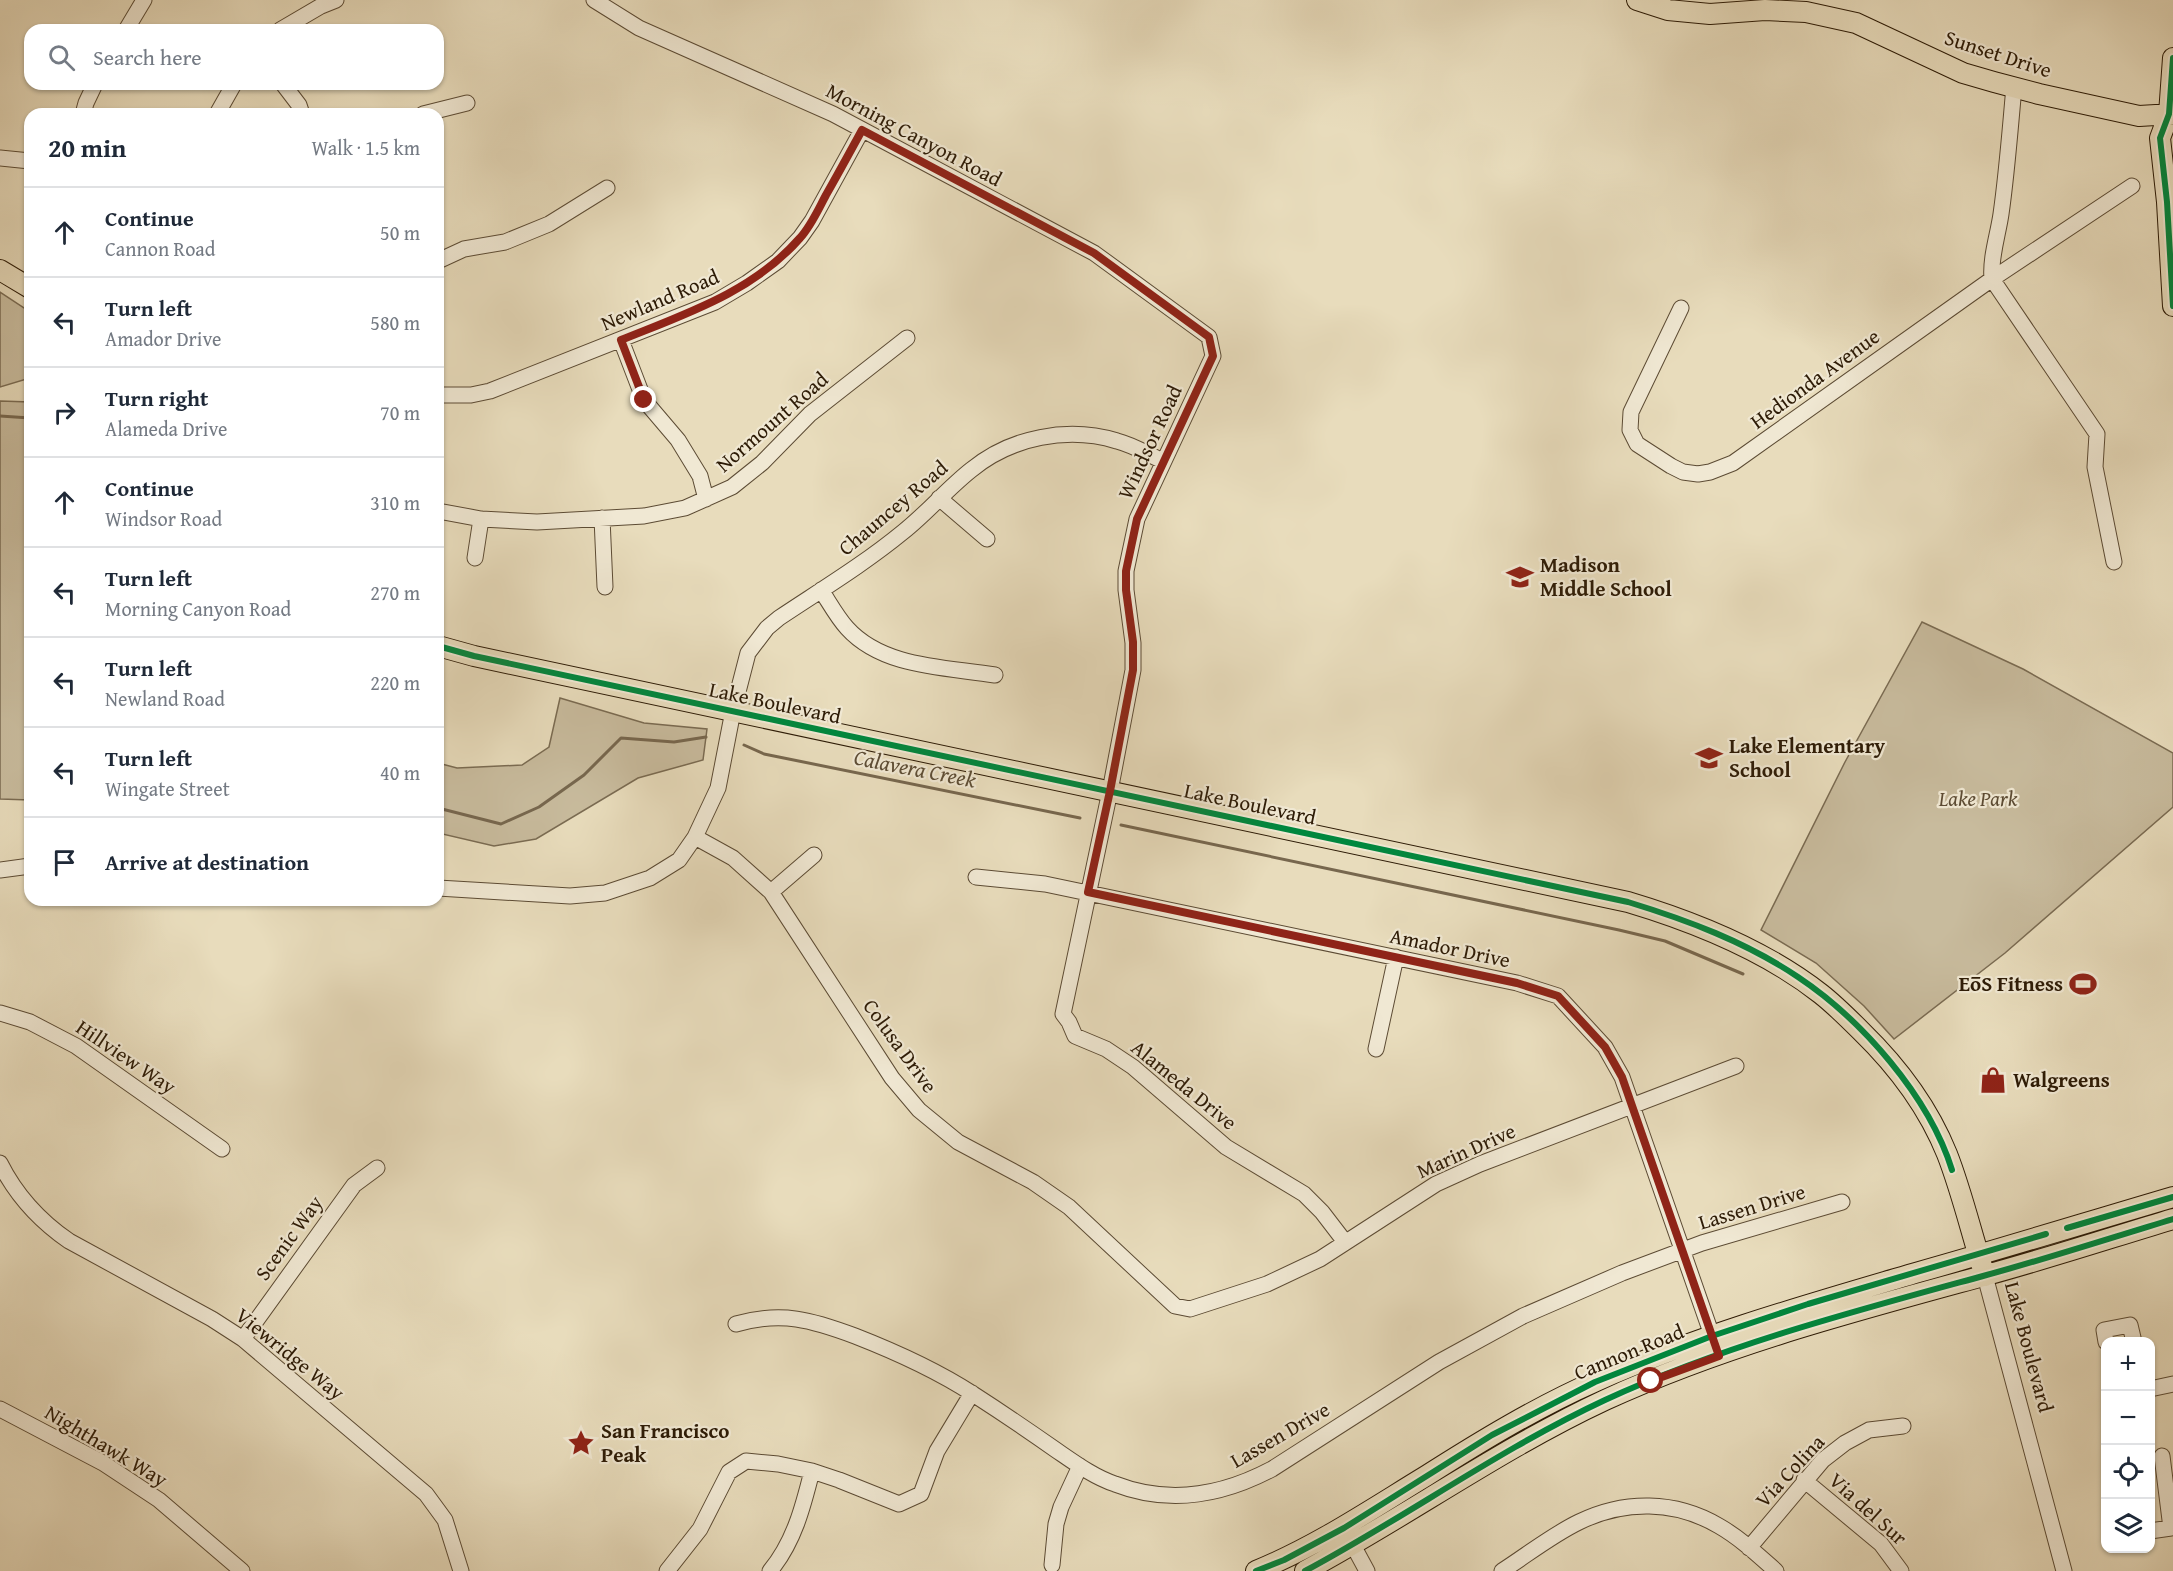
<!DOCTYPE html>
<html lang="en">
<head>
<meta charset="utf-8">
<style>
  body { margin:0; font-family:"Gentium Book Plus",serif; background:#f6f6f7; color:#1f2937 }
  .controls { position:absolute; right:18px; bottom:18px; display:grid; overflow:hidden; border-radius:12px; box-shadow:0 2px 4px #0004 }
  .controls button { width:54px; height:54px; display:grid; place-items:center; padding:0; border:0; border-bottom:2px solid #e0e1e3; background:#fff; color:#1f2937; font:30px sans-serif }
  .stop { position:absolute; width:18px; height:18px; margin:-14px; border:4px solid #8f2418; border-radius:50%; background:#fff }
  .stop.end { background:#8f2418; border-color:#fff; box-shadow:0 2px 6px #0008 }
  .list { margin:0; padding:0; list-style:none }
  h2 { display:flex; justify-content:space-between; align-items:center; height:78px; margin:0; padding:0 24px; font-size:26px }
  h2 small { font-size:20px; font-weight:400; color:#747a83 }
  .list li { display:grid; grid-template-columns:39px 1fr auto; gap:18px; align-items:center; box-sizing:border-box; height:90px; padding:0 24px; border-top:2px solid #e0e1e3 }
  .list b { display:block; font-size:22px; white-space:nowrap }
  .list p { margin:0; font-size:20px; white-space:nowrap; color:#747a83 }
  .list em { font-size:20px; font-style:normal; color:#747a83 }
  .icon { flex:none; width:33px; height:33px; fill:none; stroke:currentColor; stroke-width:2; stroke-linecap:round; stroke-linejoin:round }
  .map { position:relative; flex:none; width:2173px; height:1571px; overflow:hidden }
  .search { position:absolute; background:#fff; box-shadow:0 2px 4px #0004; left:24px; top:24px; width:420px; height:66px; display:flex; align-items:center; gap:15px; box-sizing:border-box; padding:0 21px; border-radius:18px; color:#747a83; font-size:22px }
  .panel { position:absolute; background:#fff; box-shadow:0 2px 4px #0004; left:24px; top:108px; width:420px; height:798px; border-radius:18px }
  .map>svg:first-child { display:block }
  .green { fill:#c8bb9d; stroke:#7a6b52; stroke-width:1.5 }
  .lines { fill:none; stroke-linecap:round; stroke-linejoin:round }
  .stream { stroke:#77674e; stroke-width:3 }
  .minor-casing { stroke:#5c4b34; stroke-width:17 }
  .major-casing { stroke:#2d1b06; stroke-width:22 }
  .minor { stroke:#f0e8d3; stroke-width:15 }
  .major { stroke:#e8dcbc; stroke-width:20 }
  .cycleway-casing { stroke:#f0e8d3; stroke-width:10 }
  .cycleway { stroke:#00873e; stroke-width:6 }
  .route { stroke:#8f2418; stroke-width:8 }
  .labels { text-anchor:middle; stroke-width:4.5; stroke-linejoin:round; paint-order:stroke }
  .street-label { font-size:21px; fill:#2d1b06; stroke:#f0e8d3 }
  .poi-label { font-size:21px; font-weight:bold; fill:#2d1b06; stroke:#f0e8d3; text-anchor:start }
  .park-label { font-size:21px; font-style:italic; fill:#5c4b33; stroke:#f0e8d3 }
  .water-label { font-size:22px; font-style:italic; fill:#5e4e36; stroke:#f0e8d3 }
</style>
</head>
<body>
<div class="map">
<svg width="2173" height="1571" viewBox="0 0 2173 1571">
  <rect width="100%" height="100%" fill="#e8dcbc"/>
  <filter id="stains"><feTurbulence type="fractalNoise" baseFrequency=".00333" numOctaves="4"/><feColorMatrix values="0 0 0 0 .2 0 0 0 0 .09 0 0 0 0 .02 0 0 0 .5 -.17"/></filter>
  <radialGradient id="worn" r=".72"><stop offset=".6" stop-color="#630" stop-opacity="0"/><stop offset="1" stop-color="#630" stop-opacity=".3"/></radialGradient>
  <path class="green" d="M0 292 30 312V378L0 387Z
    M0 401 30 402V800L0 799Z
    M1922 622 2023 669 2173 753V807L2005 953 1894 1039 1864 1006 1816 963 1761 930 1845 762Z
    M560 698 644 723 707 729 703 760 638 778 536 839 494 846 438 833V763L457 768 522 765 549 747Z"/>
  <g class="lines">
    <path class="stream" d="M0 416 30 418
      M744 745 764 754 1080 818
      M438 808 501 824 539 807 584 775 621 738 674 742 706 737
      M1121 825 1619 930 1665 941 1743 974"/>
    <defs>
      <path id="minor" d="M594 0 639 28 833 114 1094 253 1209 337 1213 356 1137 519 1126 571V590L1133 643V670L1110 791 1063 1014 1069 1022 1075 1036 1106 1049 1133 1067 1226 1147 1304 1194 1322 1212 1345 1242
        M126 30 144 0
        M280 30 321 6 336 0
        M283 84 299 105 302 114
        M2014 87C2010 130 2007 172 2001 214 1998 235 1990 258 1992 279L2097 434 2095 467 2114 562
        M83 114 86 103 95 84
        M217 114 234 84
        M423 114 467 103
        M0 158 30 161
        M438 261 464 249 505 242 549 224 607 188
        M1681 308 1631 412 1630 430 1637 444 1671 466 1683 472 1698 474 1710 472 1733 463 1992 279 2132 186
        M621 340 644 400 678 440 700 476 706 499
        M438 395H471L490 391 715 302 747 283 778 261 800 238 812 221 862 130
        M939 498 987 539
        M438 511 481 519 537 522 644 516 685 508 732 487 762 463 810 414 907 338
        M602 518 605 587
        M475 558 481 519
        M821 590C829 602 837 617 847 628 883 668 946 667 995 675
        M695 837 733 858 771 892 892 1078 919 1110 958 1142 1033 1182 1069 1207 1175 1306 1190 1309 1267 1284 1320 1259 1436 1184 1480 1164 1736 1066
        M0 870 30 866
        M976 877 1045 884 1517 983 1558 996 1605 1047 1622 1077 1715 1344
        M438 888 570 896 605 893 650 878 679 860 695 837 718 788 733 711 748 653 767 628 779 618C821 590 864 564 903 532 927 513 947 489 971 470 1011 437 1068 426 1117 441 1133 445 1149 455 1163 461
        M771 892 814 855
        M0 1013 30 1022 76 1046 222 1149
        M1376 1049 1396 957
        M0 1163C16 1195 40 1221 69 1241L212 1319 243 1339 426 1494 445 1520 461 1571
        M1985 1276 2064 1571
        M736 1324C782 1311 812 1320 855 1336 896 1352 936 1370 973 1394 1001 1412 1029 1431 1056 1450 1075 1463 1094 1477 1115 1484 1169 1505 1223 1495 1272 1469L1439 1362 1523 1316 1622 1273 1702 1243 1842 1202
        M243 1339 354 1185 377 1168
        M2106 1342 2104 1330 2130 1325 2134 1342
        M2150 1389 2173 1384
        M0 1409 103 1463 159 1500 242 1571
        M1804 1480 1881 1544 1901 1571
        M2150 1531 2171 1528 2162 1456
        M1348 1536 1367 1571
        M1749 1548 1823 1460 1845 1443 1869 1430 1903 1426
        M1052 1565 1056 1524 1061 1507 1080 1466
        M667 1571 700 1529 729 1472 746 1461 778 1464 812 1471 839 1480 899 1504 921 1494 937 1451 972 1393
        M770 1571C794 1542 803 1507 812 1471
        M1502 1571C1527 1555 1552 1535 1579 1522 1624 1500 1675 1500 1719 1526 1740 1538 1758 1555 1776 1571"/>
      <path id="major" d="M1637 0 1668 10 1710 14 1765 10 1806 12 1856 23 1963 73 1994 82 2039 94 2139 116 2173 114
        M2173 58 2169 114 2160 138 2167 202 2173 306
        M0 270 30 288
        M438 646 474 656 1628 902C1695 922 1765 950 1821 994 1835 1005 1848 1018 1861 1031 1897 1066 1928 1107 1947 1154 1962 1192 1972 1236 1985 1276
        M1256 1571C1317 1546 1370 1510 1426 1476 1481 1441 1537 1407 1596 1381 1700 1335 1810 1304 1919 1272 2004 1248 2088 1222 2173 1197
        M1305 1571C1406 1517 1500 1449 1605 1400 1725 1345 1855 1311 1983 1276 2046 1259 2110 1238 2173 1219"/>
    </defs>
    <use href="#minor" class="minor-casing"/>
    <use href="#major" class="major-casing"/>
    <use href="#minor" class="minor"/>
    <use href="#major" class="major"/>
    <defs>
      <path id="cycleway" d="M2173 58 2169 114 2160 138 2167 202 2173 306
        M438 646 474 656 1628 902C1687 920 1746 942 1798 977 1861 1019 1929 1096 1952 1170
        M2067 1228 2173 1197
        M1256 1571 1284 1560 1344 1528 1492 1435 1595 1382 1712 1336 1808 1304 2046 1234
        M1305 1571C1406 1517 1500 1449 1605 1400 1725 1345 1855 1311 1983 1276 2046 1259 2110 1238 2173 1219"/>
    </defs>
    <use href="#cycleway" class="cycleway-casing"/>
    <use href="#cycleway" class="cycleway"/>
  </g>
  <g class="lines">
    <path class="route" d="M644 400 621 340C685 314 753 292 800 238 811 226 818 210 826 195 838 174 850 152 862 130L1094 253 1209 337 1213 356 1137 519 1126 571V590L1133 642V670L1110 791 1088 892 1517 983 1558 996 1605 1047 1622 1077 1719 1356 1651 1381"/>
  </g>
  <defs>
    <symbol id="school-bare" viewBox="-9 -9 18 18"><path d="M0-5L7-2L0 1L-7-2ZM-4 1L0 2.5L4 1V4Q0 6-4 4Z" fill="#8f2418" stroke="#f0e8d3" stroke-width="2.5" paint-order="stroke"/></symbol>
    <symbol id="stadium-bare" viewBox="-9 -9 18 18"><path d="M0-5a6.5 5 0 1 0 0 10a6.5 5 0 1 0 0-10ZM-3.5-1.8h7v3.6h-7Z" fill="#8f2418" stroke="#f0e8d3" stroke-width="2.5" paint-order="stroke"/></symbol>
    <symbol id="shop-bare" viewBox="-9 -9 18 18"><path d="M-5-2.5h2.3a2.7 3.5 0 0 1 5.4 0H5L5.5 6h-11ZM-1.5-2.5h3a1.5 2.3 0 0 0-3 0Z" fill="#8f2418" stroke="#f0e8d3" stroke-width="2.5" paint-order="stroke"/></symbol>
    <symbol id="sight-bare" viewBox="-9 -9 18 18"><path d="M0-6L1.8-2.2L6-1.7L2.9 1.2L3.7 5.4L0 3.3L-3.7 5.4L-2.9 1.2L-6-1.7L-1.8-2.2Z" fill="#8f2418" stroke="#f0e8d3" stroke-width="2.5" paint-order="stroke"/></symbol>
  </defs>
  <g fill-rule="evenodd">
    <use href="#school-bare" x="1501" y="558" width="38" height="38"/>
    <use href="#school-bare" x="1690" y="739" width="38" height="38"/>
    <use href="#stadium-bare" x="2064" y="965" width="38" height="38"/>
    <use href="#shop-bare" x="1974" y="1061" width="38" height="38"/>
    <use href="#sight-bare" x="562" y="1424" width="38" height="38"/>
  </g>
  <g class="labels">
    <g class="street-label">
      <text transform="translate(1998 54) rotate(18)" y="7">Sunset Drive</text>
      <text transform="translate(914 135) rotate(28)" y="7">Morning Canyon Road</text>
      <text transform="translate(660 300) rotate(-23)" y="7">Newland Road</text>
      <text transform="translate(1815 379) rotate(-36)" y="7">Hedionda Avenue</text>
      <text transform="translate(772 422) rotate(-41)" y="7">Normount Road</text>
      <text transform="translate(1150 442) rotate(-65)" y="7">Windsor Road</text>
      <text transform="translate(893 508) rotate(-40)" y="7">Chauncey Road</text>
      <text transform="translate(775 703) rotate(12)" y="7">Lake Boulevard</text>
      <text transform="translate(1250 804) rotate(12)" y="7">Lake Boulevard</text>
      <text transform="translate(1450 948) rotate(12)" y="7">Amador Drive</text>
      <text transform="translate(900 1046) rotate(54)" y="7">Colusa Drive</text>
      <text transform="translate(126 1057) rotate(34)" y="7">Hillview Way</text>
      <text transform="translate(1184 1085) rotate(39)" y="7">Alameda Drive</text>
      <text transform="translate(1466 1151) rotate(-24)" y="7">Marin Drive</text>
      <text transform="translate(1752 1207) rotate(-17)" y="7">Lassen Drive</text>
      <text transform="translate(289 1238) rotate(-54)" y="7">Scenic Way</text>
      <text transform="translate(2029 1347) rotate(75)" y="7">Lake Boulevard</text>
      <text transform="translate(1629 1352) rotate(-22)" y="7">Cannon Road</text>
      <text transform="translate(290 1354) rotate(39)" y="7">Viewridge Way</text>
      <text transform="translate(1280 1435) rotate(-30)" y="7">Lassen Drive</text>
      <text transform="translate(106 1446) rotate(31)" y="7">Nighthawk Way</text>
      <text transform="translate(1790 1471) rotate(-47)" y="7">Via Colina</text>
      <text transform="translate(1868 1509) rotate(42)" y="7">Via del Sur</text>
    </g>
    <g class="poi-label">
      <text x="1540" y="572">Madison<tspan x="1540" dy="24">Middle School</tspan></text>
      <text x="1729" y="753">Lake Elementary<tspan x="1729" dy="24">School</tspan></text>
      <text x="2063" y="991" text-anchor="end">EōS Fitness</text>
      <text x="2013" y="1087">Walgreens</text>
      <text x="601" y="1438">San Francisco<tspan x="601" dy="24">Peak</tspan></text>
    </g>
    <g class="park-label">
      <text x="1978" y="806">Lake Park</text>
    </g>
    <g class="water-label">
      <text transform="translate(915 768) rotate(11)" y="8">Calavera Creek</text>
    </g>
  </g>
  <rect width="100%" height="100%" filter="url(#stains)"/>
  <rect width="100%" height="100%" fill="url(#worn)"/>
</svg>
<div class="controls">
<button>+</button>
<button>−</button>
<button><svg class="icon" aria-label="locate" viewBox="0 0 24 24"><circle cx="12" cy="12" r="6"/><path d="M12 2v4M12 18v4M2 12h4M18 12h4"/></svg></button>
<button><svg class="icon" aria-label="layers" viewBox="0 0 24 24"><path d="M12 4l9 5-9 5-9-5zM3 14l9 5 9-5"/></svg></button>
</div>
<div class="stop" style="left:1651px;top:1381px"></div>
<div class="stop end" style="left:644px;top:400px"></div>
<div class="search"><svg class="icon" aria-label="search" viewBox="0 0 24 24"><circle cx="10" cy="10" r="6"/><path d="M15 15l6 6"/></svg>Search here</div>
<section class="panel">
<h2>20 min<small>Walk · 1.5 km</small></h2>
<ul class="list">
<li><svg class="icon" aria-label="ahead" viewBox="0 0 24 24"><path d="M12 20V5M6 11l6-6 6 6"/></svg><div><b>Continue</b><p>Cannon Road</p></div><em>50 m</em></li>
<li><svg class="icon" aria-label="left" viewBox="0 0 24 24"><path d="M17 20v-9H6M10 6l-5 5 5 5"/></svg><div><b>Turn left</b><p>Amador Drive</p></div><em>580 m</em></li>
<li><svg class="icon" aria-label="right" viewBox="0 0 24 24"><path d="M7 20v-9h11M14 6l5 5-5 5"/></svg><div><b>Turn right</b><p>Alameda Drive</p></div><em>70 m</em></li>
<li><svg class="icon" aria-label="ahead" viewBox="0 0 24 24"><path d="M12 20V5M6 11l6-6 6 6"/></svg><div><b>Continue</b><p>Windsor Road</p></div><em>310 m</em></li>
<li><svg class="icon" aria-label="left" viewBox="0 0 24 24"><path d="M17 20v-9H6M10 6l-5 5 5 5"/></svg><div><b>Turn left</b><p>Morning Canyon Road</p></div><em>270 m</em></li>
<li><svg class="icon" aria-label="left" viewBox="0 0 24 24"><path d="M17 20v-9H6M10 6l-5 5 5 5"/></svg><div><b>Turn left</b><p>Newland Road</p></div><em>220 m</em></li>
<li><svg class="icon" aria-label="left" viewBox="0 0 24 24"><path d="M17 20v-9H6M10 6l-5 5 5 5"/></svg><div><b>Turn left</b><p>Wingate Street</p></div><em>40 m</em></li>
<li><svg class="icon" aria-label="arrive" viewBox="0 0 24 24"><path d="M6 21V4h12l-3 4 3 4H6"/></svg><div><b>Arrive at destination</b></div></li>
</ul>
</section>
</div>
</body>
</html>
